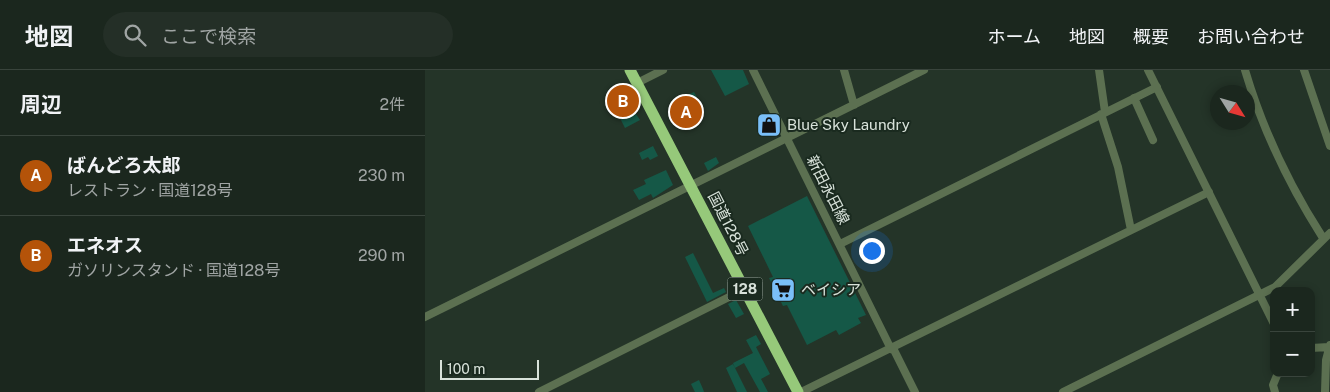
<!DOCTYPE html>
<html lang="ja">
<head>
<meta charset="utf-8">
<style>
  body { margin:0; font-family:"Public Sans","Noto Sans JP",sans-serif; background:#242f27; color:#f1f3f6 }
  .controls { position:absolute; right:15px; bottom:15px; display:grid; overflow:hidden; border-radius:10px; box-shadow:0 2px 8px #0003 }
  .controls button { width:45px; height:45px; display:grid; place-items:center; padding:0; border:0; border-bottom:1px solid #39443c; background:#1b271e; color:#f1f3f6; font:25px sans-serif }
  .compass { position:absolute; left:785px; top:15px; width:45px; height:45px; border-radius:50%; background:#1b271e; box-shadow:0 2px 8px #0003; rotate:127deg }
  .scale { position:absolute; left:15px; bottom:12px; width:99px; box-sizing:border-box; padding-left:5px; border:2px solid #d8e2da; border-top:0; font-size:14px; line-height:18px; white-space:nowrap; color:#d8e2da; -webkit-text-stroke:4px #1a2a1f; paint-order:stroke }
  .you { position:absolute; left:446px; top:180px; width:18px; height:18px; margin:-12px; border:4px solid #fff; border-radius:50%; background:#1a73e8; box-shadow:0 0 0 8px #1a73e833 }
  .badge { display:grid; place-items:center; width:32px; height:32px; border-radius:50%; background:#b45309; color:#fff; font-size:16px; font-weight:700 }
  .pin { position:absolute; translate:-50% -50%; border:2px solid #fff; box-shadow:0 1px 5px #0006 }
  .list { margin:0; padding:0; list-style:none }
  h2 { display:flex; justify-content:space-between; align-items:center; height:65px; margin:0; padding:0 20px; font-size:21px }
  h2 small { font-size:16px; font-weight:400; color:#a0a5a4 }
  .list li { display:grid; grid-template-columns:32px 1fr auto; gap:15px; align-items:center; box-sizing:border-box; height:80px; padding:0 20px; border-top:1px solid #39443c }
  .list b { display:block; font-size:19px; white-space:nowrap }
  .list p { margin:0; font-size:16px; white-space:nowrap; color:#a0a5a4 }
  .list em { font-size:16px; font-style:normal; color:#a0a5a4 }
  .icon { flex:none; width:28px; height:28px; fill:none; stroke:currentColor; stroke-width:2; stroke-linecap:round; stroke-linejoin:round }
  .map { position:relative; flex:none; width:905px; height:322px; overflow:hidden }
  header { display:flex; align-items:center; gap:30px; box-sizing:border-box; height:70px; padding:0 25px; background:#1b271e; border-bottom:1px solid #39443c }
  header strong { font-size:24px }
  nav { display:flex; gap:28px; margin-inline-start:auto; font-size:18px }
  .search { width:350px; height:45px; background:#242f27; display:flex; align-items:center; gap:12px; box-sizing:border-box; padding:0 18px; border-radius:28px; color:#a0a5a4; font-size:19px }
  main { display:flex }
  aside { flex:1; background:#1b271e }
  .map>svg:first-child { display:block }
  .building { fill:#155847 }
  .lines { fill:none; stroke-linecap:round; stroke-linejoin:round }
  .minor { stroke:#5c7051; stroke-width:8 }
  .highway { stroke:#96c97a; stroke-width:11 }
  .labels { text-anchor:middle; stroke-width:4; stroke-linejoin:round; paint-order:stroke }
  .shield { fill:#1a2a1f; stroke:#9faba2; stroke-width:1 }
  .shield-label { font-size:14px; font-weight:bold; fill:#d8e2da }
  .poi-label { font-size:15px; fill:#d8e2da; stroke:#1a2a1f; text-anchor:start }
  .street-label { font-size:15px; fill:#d8e2da; stroke:#1a2a1f }
</style>
</head>
<body>
<header>
<strong>地図</strong>
<div class="search"><svg class="icon" aria-label="search" viewBox="0 0 24 24"><circle cx="10" cy="10" r="6"/><path d="M15 15l6 6"/></svg>ここで検索</div>
<nav><a>ホーム</a><a>地図</a><a>概要</a><a>お問い合わせ</a></nav>
</header>
<main>
<aside>
<h2>周辺<small>2件</small></h2>
<ul class="list">
<li><span class="badge">A</span><div><b>ばんどろ太郎</b><p>レストラン · 国道128号</p></div><em>230 m</em></li>
<li><span class="badge">B</span><div><b>エネオス</b><p>ガソリンスタンド · 国道128号</p></div><em>290 m</em></li>
</ul>
</aside>
<div class="map">
<svg width="905" height="322" viewBox="0 0 905 322">
  <rect width="100%" height="100%" fill="#243428"/>
  <path class="building" d="M286 0H318L324 14 300 26Z
    M269 22 278 39 261 48 252 30Z
    M199 26 215 50 200 58 188 34Z
    M228 76 233 86 225 90 223 87 217 90 214 83Z
    M291 87 294 93 283 101 279 93Z
    M241 100 248 115 228 128 226 124 214 130 208 120 221 114 219 110Z
    M382 126 441 245 433 248 436 253 414 265 411 260 382 275 362 235 358 236 344 208 348 207 323 156Z
    M268 183 288 223 299 218 301 222 282 232 260 187Z
    M311 230 319 244 311 248 303 234Z
    M331 265 336 274 331 277 345 304 336 309 343 322H335L319 293 310 298 308 293 328 283 321 270Z
    M308 294 322 322H312L301 298Z
    M274 310 278 319 279 322H270L266 314Z"/>
  <g class="lines">
    <path class="minor" d="M328 0 466 279
      M419 0 429 35
      M674 0 680 42
      M723 0 849 254
      M820 0C838 61 864 115 898 168
      M879 0 905 76
      M212 13 238 0
      M709 28 728 70
      M676 44 693 97 706 160
      M415 174 732 17
      M0 247 499 0
      M468 278 490 322
      M886 278 904 277
      M114 322 320 219
      M376 322 784 122
      M638 322 850 217 905 163
      M850 322 848 315 853 303
      M900 322 901 290 905 275"/>
    <path class="highway" d="M205 0 373 322"/>
  </g>
  <defs>
    <symbol id="shop-square" viewBox="-11 -11 22 22"><rect x="-9" y="-9" width="18" height="18" rx="4" fill="#7abff8" stroke="#1a2a1f"/><path d="M-5-2.5h2.3a2.7 3.5 0 0 1 5.4 0H5L5.5 6h-11ZM-1.5-2.5h3a1.5 2.3 0 0 0-3 0Z" fill="#111"/></symbol>
    <symbol id="supermarket-square" viewBox="-11 -11 22 22"><rect x="-9" y="-9" width="18" height="18" rx="4" fill="#7abff8" stroke="#1a2a1f"/><path d="M-6-5.5h2.5l.6 2H6L4.5 2H-2.5L-4.4-4H-6ZM-1.5 3.2a1.3 1.3 0 1 0 .1 0ZM3 3.2a1.3 1.3 0 1 0 .1 0Z" fill="#111"/></symbol>
  </defs>
  <g fill-rule="evenodd">
    <use href="#shop-square" x="330" y="41" width="28" height="28"/>
    <use href="#supermarket-square" x="344" y="206" width="28" height="28"/>
  </g>
  <g class="labels">
    <rect class="shield" x="302.5" y="207.5" width="35" height="23" rx="4"/>
    <g class="shield-label">
      <text x="320" y="224">128</text>
    </g>
    <g class="poi-label">
      <text x="362" y="60">Blue Sky Laundry</text>
      <text x="376" y="225">ベイシア</text>
    </g>
    <g class="street-label">
      <text transform="translate(403 120) rotate(63)" y="5">新田永田線</text>
      <text transform="translate(303 154) rotate(63)" y="5">国道128号</text>
    </g>
  </g>
</svg>
<div class="controls">
<button>+</button>
<button>−</button>
</div>
<svg class="compass" viewBox="-18 -18 36 36"><path d="M0-13l5 13h-10z" fill="#e53935"/><path d="M0 13l5-13h-10z" fill="#a0a5a4"/></svg>
<div class="scale">100 m</div>
<div class="you"></div>
<div class="pin badge" style="left:261px;top:42px">A</div>
<div class="pin badge" style="left:198px;top:31px">B</div>
</div>
</main>
</body>
</html>
